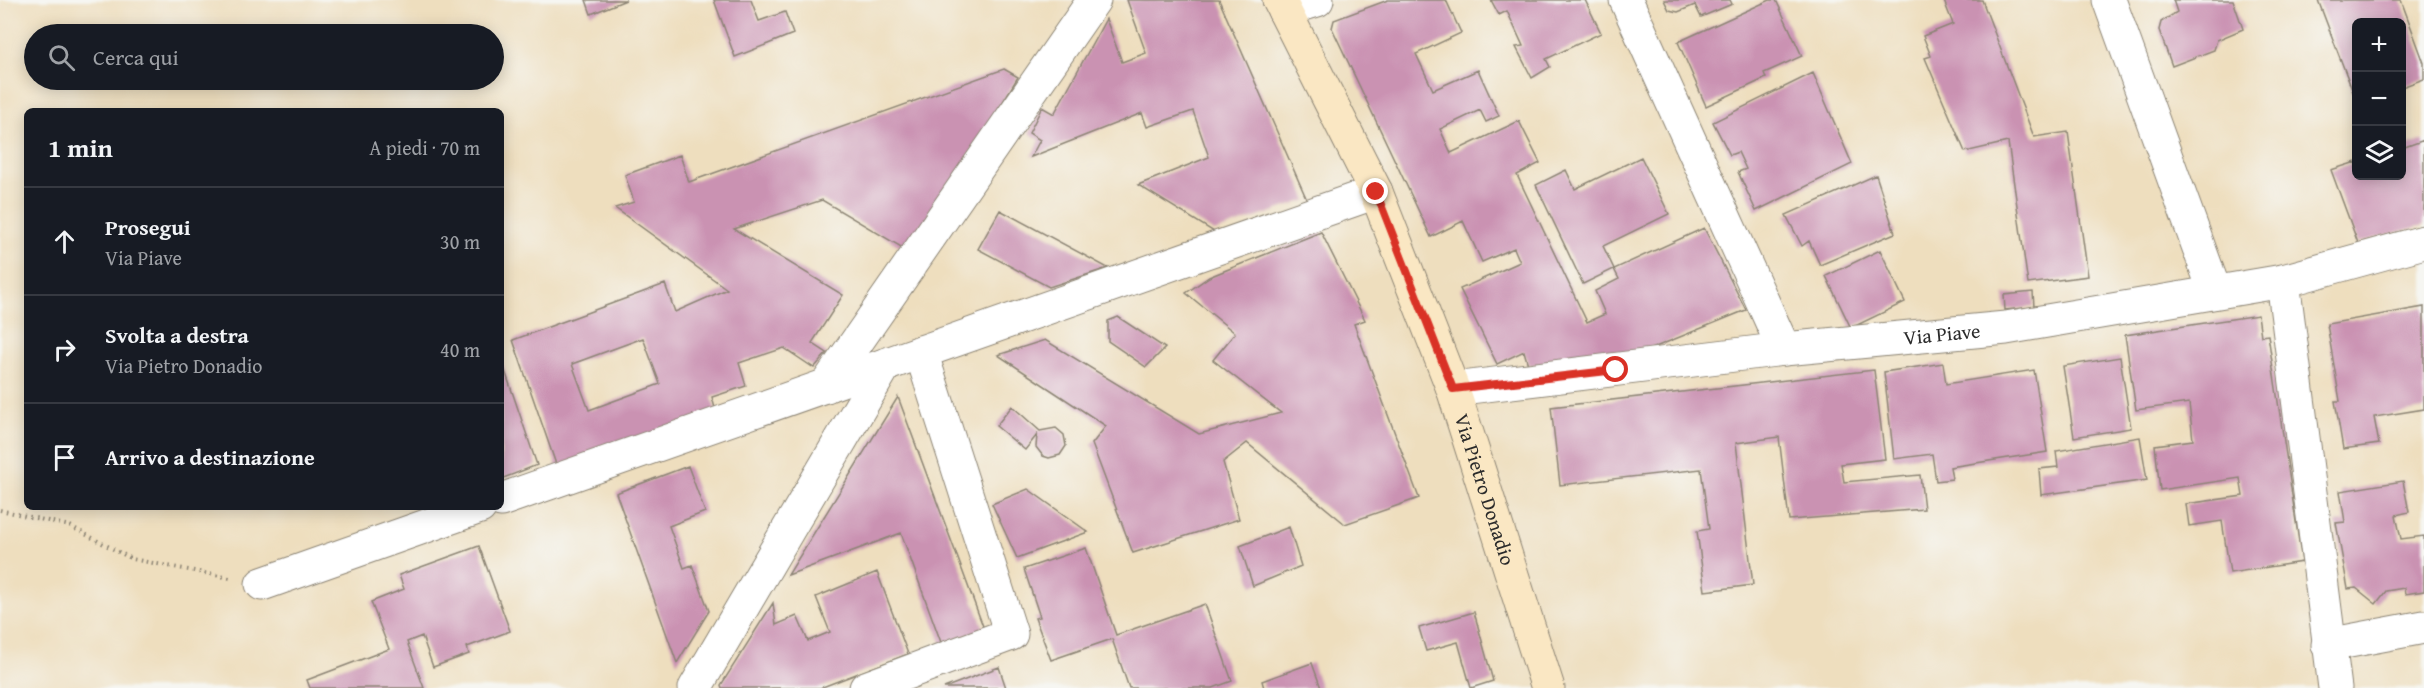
<!DOCTYPE html>
<html lang="it">
<head>
<meta charset="utf-8">
<style>
  body { margin:0; font-family:"Gentium Book Plus",serif; background:#20242c; color:#f1f3f6 }
  .controls { position:absolute; right:18px; top:18px; display:grid; overflow:hidden; border-radius:9px; box-shadow:0 3px 15px #0003 }
  .controls button { width:54px; height:54px; display:grid; place-items:center; padding:0; border:0; border-bottom:2px solid #363941; background:#171b24; color:#f1f3f6; font:30px sans-serif }
  .stop { position:absolute; width:18px; height:18px; margin:-14px; border:4px solid #d93025; border-radius:50%; background:#fff }
  .stop.end { background:#d93025; border-color:#fff; box-shadow:0 2px 6px #0008 }
  .list { margin:0; padding:0; list-style:none }
  h2 { display:flex; justify-content:space-between; align-items:center; height:78px; margin:0; padding:0 24px; font-size:26px }
  h2 small { font-size:20px; font-weight:400; color:#9ea1a6 }
  .list li { display:grid; grid-template-columns:39px 1fr auto; gap:18px; align-items:center; box-sizing:border-box; height:108px; padding:0 24px; border-top:2px solid #363941 }
  .list b { display:block; font-size:22px; white-space:nowrap }
  .list p { margin:0; font-size:20px; white-space:nowrap; color:#9ea1a6 }
  .list em { font-size:20px; font-style:normal; color:#9ea1a6 }
  .icon { flex:none; width:33px; height:33px; fill:none; stroke:currentColor; stroke-width:2; stroke-linecap:round; stroke-linejoin:round }
  .map { position:relative; flex:none; width:2424px; height:688px; overflow:hidden }
  .search { position:absolute; background:#171b24; box-shadow:0 3px 15px #0003; left:24px; top:24px; width:480px; height:66px; display:flex; align-items:center; gap:15px; box-sizing:border-box; padding:0 21px; border-radius:33px; color:#9ea1a6; font-size:22px }
  .panel { position:absolute; background:#171b24; box-shadow:0 3px 15px #0003; left:24px; top:108px; width:480px; height:402px; border-radius:9px }
  .map>svg:first-child { display:block }
  .building { fill:#ca92b2; fill-rule:evenodd }
  .lines { fill:none; stroke-linecap:round; stroke-linejoin:round }
  .street-casing { stroke:#8c8474; stroke-width:35 }
  .secondary-casing { stroke:#8c8474; stroke-width:35 }
  .path { stroke:#8c8474; stroke-width:4; stroke-dasharray:1.5 4.5; stroke-linecap:butt }
  .street { stroke:#fff; stroke-width:33 }
  .secondary { stroke:#fae7c3; stroke-width:33 }
  .route { stroke:#d93025; stroke-width:8 }
  .labels { text-anchor:middle; stroke-width:4.5; stroke-linejoin:round; paint-order:stroke }
  .street-label { font-size:20px; fill:#2b2b2b; stroke:#f6f6f2 }
</style>
</head>
<body>
<div class="map">
<svg width="2424" height="688" viewBox="0 0 2424 688">
  <rect width="100%" height="100%" fill="#f6f6f2"/>
  <filter id="ink" filterUnits="userSpaceOnUse"><feTurbulence type="fractalNoise" baseFrequency=".0167" numOctaves="2"/><feDisplacementMap in="SourceGraphic" scale="12" xChannelSelector="R" yChannelSelector="G"/><feConvolveMatrix kernelMatrix="1 2 1 2 8 2 1 2 1" color-interpolation-filters="sRGB"/></filter>
  <filter id="wash" filterUnits="userSpaceOnUse"><feTurbulence type="fractalNoise" baseFrequency=".008" numOctaves="4" result="noise"/><feDisplacementMap in="SourceGraphic" scale="24" xChannelSelector="R" yChannelSelector="G"/><feGaussianBlur stdDeviation="1.35" result="paint"/><feColorMatrix in="noise" values="0 0 0 0 0 0 0 0 0 0 0 0 0 0 0 0 0 1.4 0 .05"/><feComposite in="paint" operator="in"/></filter>
  <g filter="url(#wash)">
    <rect width="100%" height="100%" fill="#eedebe"/>
    <g id="blocks">
      <path class="building" d="M586 0H626L591 14Z
        M714 0H751L759 21 785 12 793 34 735 57Z
        M1127 0H1219L1307 200 1214 232 1138 185 1209 157 1193 111 1147 127 1142 113 1031 157 1040 140 1029 133 1042 107 1054 114 1106 19 1122 62 1146 53Z
        M1388 0H1446L1461 33 1416 54 1433 90 1478 70 1499 116 1486 122 1480 110 1440 129 1451 153 1519 121 1540 163 1517 175 1587 322 1605 314 1595 291 1619 279 1614 269 1704 228 1746 310 1621 361 1528 365 1524 351 1497 364 1460 289 1520 262 1514 248 1482 262 1463 221 1431 237 1332 28 1334 20Z
        M1491 0H1585L1601 33 1546 59 1550 67 1532 78 1516 47 1523 46 1507 11 1499 15Z
        M1664 0H1730L1732 4 1701 17 1695 5 1678 12 1669 10Z
        M1770 0H1776L1802 56 1764 73 1766 78 1706 106 1678 42Z
        M1948 0H1982L2034 137 2068 132 2088 276 2028 284 2008 142 1965 152 1925 58 1931 56 1923 36 1953 24 1944 1Z
        M2173 0H2233L2243 29 2217 40 2214 50 2172 66 2159 30 2161 22 2177 12Z
        M2318 0H2401L2424 63V79L2402 87V22H2356V100Z
        M1004 69 1018 77 930 221 918 257 822 200 734 229 843 295 812 343 827 353 814 368 784 348 739 363 746 386 712 397 717 416 559 473 513 340 665 284 675 312 727 289 615 208 634 202 625 175 680 155 689 182ZM643 338 660 384 589 410 572 364Z
        M1813 73 1852 164 1756 211 1738 172 1746 169 1738 152 1730 155 1713 122Z
        M2424 140V225L2358 243 2331 170 2356 162V176H2402V148Z
        M1641 157 1669 214 1603 246 1614 269 1583 284 1536 185 1566 170 1575 189Z
        M1876 175 1895 233 1820 265 1809 241 1802 246 1786 215Z
        M1000 210 1108 268 1049 287 978 249Z
        M1321 232 1365 320 1354 324 1419 498 1345 524 1247 443 1223 462 1239 519 1133 553 1092 444 1106 426 998 355 1045 340 1199 434 1281 413 1213 360 1235 333 1186 293 1209 277Z
        M1880 250 1905 302 1851 328 1826 276Z
        M2033 292 2034 307 2005 310 2004 295Z
        M2424 307V409L2374 417 2379 444 2343 449 2335 401H2340L2327 324Z
        M2258 315 2261 336 2268 335 2302 562 2230 573 2222 521 2189 526 2186 504 2243 496 2240 478 2160 490 2155 445 2193 440 2189 403 2136 410 2125 335Z
        M1118 317 1165 348 1146 367 1108 341V321Z
        M2120 357 2131 428 2074 437 2063 366Z
        M501 359 537 465 501 479Z
        M1943 363 1946 384 2034 370 2047 452 1950 467 1952 479 1936 481 1932 454 1894 459 1884 372Z
        M1874 370 1885 459 1841 464 1844 482 1920 475 1924 509 1789 520 1779 437 1736 443 1753 585 1705 591 1697 531 1709 529 1701 469 1560 485 1551 407Z
        M898 397 984 629 942 645 901 533 788 575Z
        M1012 406 1040 431 1056 428 1064 435 1066 446 1060 455 1049 458 1043 456 1036 447 1037 435 1025 450 996 426Z
        M2140 437 2147 480 2041 495 2039 469 2058 467 2056 451Z
        M688 466 705 512 669 526 684 568 692 565 709 611 677 663 616 493Z
        M2403 481 2409 512 2396 515 2401 539 2424 536V591L2405 594 2404 588 2386 591 2376 604 2356 588 2348 589 2336 523 2345 522 2340 491Z
        M1028 489 1088 532 1017 558 992 504Z
        M1289 527 1301 566 1253 586 1240 546Z
        M479 546 510 631 467 647 469 654 433 667 422 636 407 642 424 688H310L307 680 389 649 371 602 404 589 399 575Z
        M1086 548 1116 635 1205 604 1232 681 1213 688H1129L1112 639 1051 660 1035 618 1040 617 1024 569Z
        M877 572 908 654 820 688H722L721 685 773 603 776 625 797 616 808 641 830 632 816 597Z
        M1474 612 1493 681 1471 688 1458 642 1426 651 1419 628Z
        M1312 663 1321 688H1264L1262 681Z
        M999 667 1006 688H944Z"/>
    </g>
  </g>
  <g filter="url(#ink)">
    <use href="#blocks" fill-opacity="0" stroke="#8c8474" stroke-width="1.5"/>
    <g class="lines">
      <defs>
        <g id="street">
          <path d="M1626 0 1784 349"/>
          <path d="M2109 0 2215 292"/>
          <path d="M1284 10 1317 0"/>
          <path d="M2283 281 2335 688"/>
          <path d="M826 386 1094 0"/>
          <path id="s1" d="M1453 389 1784 349 2006 328 2283 281 2424 242"/>
          <path d="M501 500 1376 192"/>
          <path d="M262 584 480 507"/>
          <path d="M2328 645 2424 627"/>
          <path d="M695 688 885 365"/>
          <path d="M866 688 1011 634 921 352"/>
        </g>
        <g id="secondary">
          <path id="s2" d="M1279 0 1376 192 1453 389 1548 688"/>
        </g>
      </defs>
      <use href="#street" class="street-casing"/>
      <use href="#secondary" class="secondary-casing"/>
      <path class="path" d="M0 510 70 526 132 559 230 578"/>
      <use href="#street" class="street"/>
      <use href="#secondary" class="secondary"/>
    </g>
  </g>
  <g class="lines" filter="url(#ink)">
    <path class="route" d="M1376 192 1453 389 1616 370"/>
  </g>
  <g class="labels">
    <g class="street-label">
      <text dy="7" stroke="none"><textPath href="#s1" startOffset="492">Via Piave</textPath></text>
      <text dy="7" stroke="none"><textPath href="#s2" startOffset="532">Via Pietro Donadio</textPath></text>
    </g>
  </g>
</svg>
<div class="controls">
<button>+</button>
<button>−</button>
<button><svg class="icon" aria-label="layers" viewBox="0 0 24 24"><path d="M12 4l9 5-9 5-9-5zM3 14l9 5 9-5"/></svg></button>
</div>
<div class="stop" style="left:1616px;top:370px"></div>
<div class="stop end" style="left:1376px;top:192px"></div>
<div class="search"><svg class="icon" aria-label="search" viewBox="0 0 24 24"><circle cx="10" cy="10" r="6"/><path d="M15 15l6 6"/></svg>Cerca qui</div>
<section class="panel">
<h2>1 min<small>A piedi · 70 m</small></h2>
<ul class="list">
<li><svg class="icon" aria-label="ahead" viewBox="0 0 24 24"><path d="M12 20V5M6 11l6-6 6 6"/></svg><div><b>Prosegui</b><p>Via Piave</p></div><em>30 m</em></li>
<li><svg class="icon" aria-label="right" viewBox="0 0 24 24"><path d="M7 20v-9h11M14 6l5 5-5 5"/></svg><div><b>Svolta a destra</b><p>Via Pietro Donadio</p></div><em>40 m</em></li>
<li><svg class="icon" aria-label="arrive" viewBox="0 0 24 24"><path d="M6 21V4h12l-3 4 3 4H6"/></svg><div><b>Arrivo a destinazione</b></div></li>
</ul>
</section>
</div>
</body>
</html>
